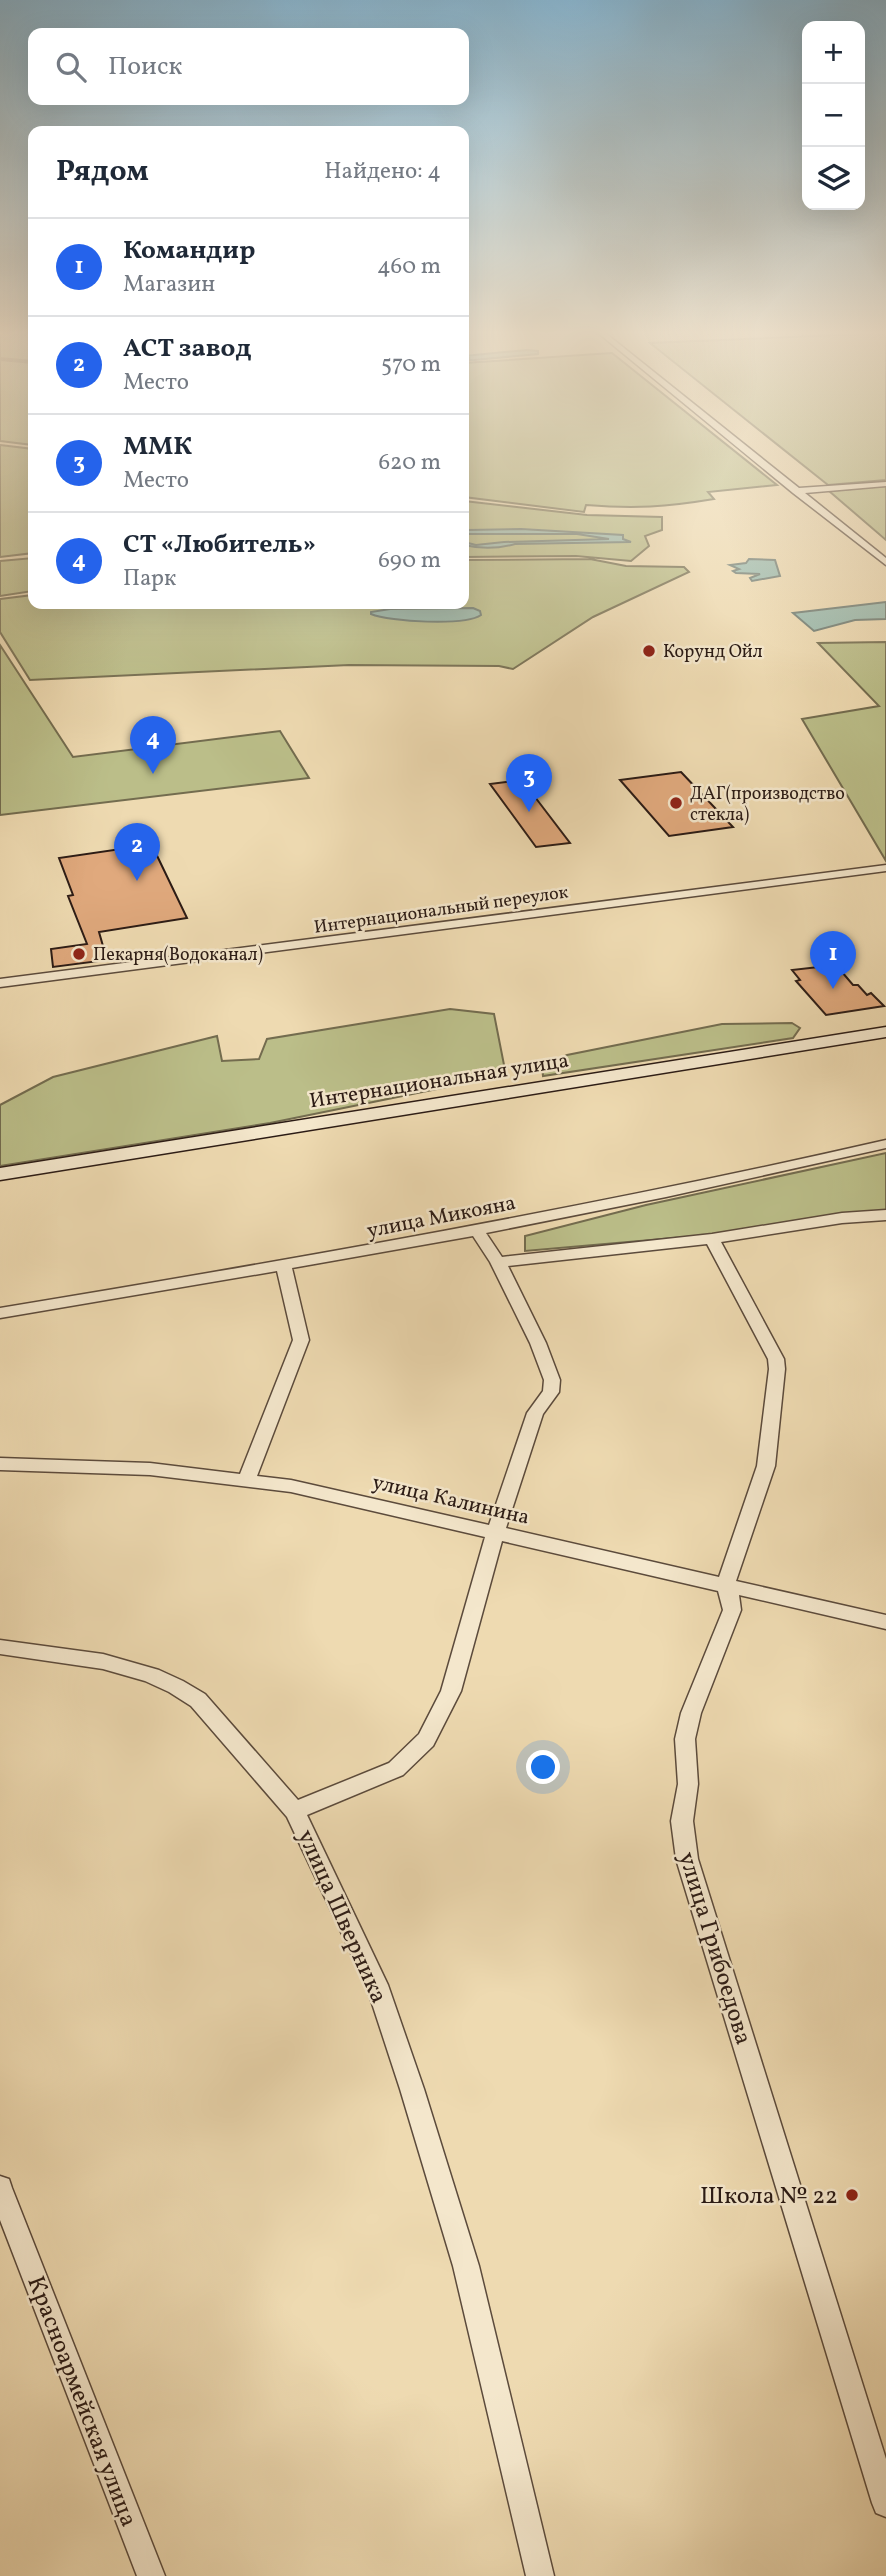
<!DOCTYPE html>
<html lang="ru">
<head>
<meta charset="utf-8">
<style>
  body { margin:0; font-family:Vollkorn,serif; background:#f6f6f7; color:#1f2937 }
  .controls { position:absolute; right:21px; top:21px; display:grid; overflow:hidden; border-radius:14px; box-shadow:0 7px 28px #0002 }
  .controls button { width:63px; height:63px; display:grid; place-items:center; padding:0; border:0; border-bottom:2px solid #e0e1e3; background:#fff; color:#1f2937; font:35px sans-serif }
  .you { position:absolute; left:544px; top:1768px; width:24px; height:24px; margin:-18px; border:5px solid #fff; border-radius:50%; background:#1a73e8; box-shadow:0 0 0 10px #1a73e833 }
  .badge { display:grid; place-items:center; width:46px; height:46px; border-radius:50%; background:#2563eb; color:#fff; font-size:23px; font-weight:700 }
  .pin { position:absolute; translate:-50% -58px; filter:drop-shadow(0 2px 4px #0008) }
  .pin::after { content:''; position:absolute; top:37px; width:24px; height:21px; background:inherit; clip-path:polygon(0 0,100% 0,50% 100%) }
  .list { margin:0; padding:0; list-style:none }
  h2 { display:flex; justify-content:space-between; align-items:center; height:91px; margin:0; padding:0 28px; font-size:30px }
  h2 small { font-size:23px; font-weight:400; color:#747a83 }
  .list li { display:grid; grid-template-columns:46px 1fr auto; gap:21px; align-items:center; box-sizing:border-box; height:98px; padding:0 28px; border-top:2px solid #e0e1e3 }
  .list b { display:block; font-size:26px; white-space:nowrap }
  .list p { margin:0; font-size:23px; white-space:nowrap; color:#747a83 }
  .list em { font-size:23px; font-style:normal; color:#747a83 }
  .icon { flex:none; width:38px; height:38px; fill:none; stroke:currentColor; stroke-width:2; stroke-linecap:round; stroke-linejoin:round }
  .map { position:relative; flex:none; width:886px; height:2576px; overflow:hidden }
  .search { position:absolute; background:#fff; box-shadow:0 7px 28px #0002; left:28px; top:28px; width:441px; height:77px; display:flex; align-items:center; gap:18px; box-sizing:border-box; padding:0 24px; border-radius:14px; color:#747a83; font-size:26px }
  .panel { position:absolute; background:#fff; box-shadow:0 7px 28px #0002; left:28px; top:126px; width:441px; height:483px; border-radius:14px }
  .map>svg:first-child { display:block }
  .green { fill:#bbbe89; stroke:#736c4f; stroke-width:2 }
  .water { fill:#99baae; stroke:#6d7a71; stroke-width:2 }
  .building { fill:#e0a97d; stroke:#2b1b15; stroke-width:2 }
  .lines { fill:none; stroke-linecap:round; stroke-linejoin:round }
  .street-casing { stroke:#5c4b3c; stroke-width:3 }
  .secondary-casing { stroke:#2b1b15; stroke-width:3 }
  .street { fill:#f4e7cc; fill-rule:evenodd }
  .secondary { fill:#f4e7cc; fill-rule:evenodd }
  .poi-dot { fill:#8f2418; stroke:#f4e7cc; stroke-width:2.5 }
  .labels { text-anchor:middle; stroke-width:5; stroke-linejoin:round; paint-order:stroke }
  .far-poi-label { font-size:18px; fill:#2b1b15; stroke:#f4e7cc; text-anchor:start }
  .far-street-label { font-size:18px; fill:#2b1b15; stroke:#f4e7cc }
  .street-label { font-size:21px; fill:#2b1b15; stroke:#f4e7cc }
  .near-street-label { font-size:24px; fill:#2b1b15; stroke:#f4e7cc }
  .near-poi-label { font-size:24px; fill:#2b1b15; stroke:#f4e7cc; text-anchor:end }
</style>
</head>
<body>
<div class="map">
<svg width="886" height="2576" viewBox="0 0 886 2576">
  <rect width="100%" height="100%" fill="#eedab1"/>
  <filter id="stains"><feTurbulence type="fractalNoise" baseFrequency=".00286" numOctaves="4"/><feColorMatrix values="0 0 0 0 .2 0 0 0 0 .09 0 0 0 0 .02 0 0 0 .5 -.17"/></filter>
  <radialGradient id="worn" r=".72"><stop offset=".6" stop-color="#630" stop-opacity="0"/><stop offset="1" stop-color="#630" stop-opacity=".3"/></radialGradient>
  <path class="green" d="M33 332V361L0 358V333Z
    M886 333V480L828 485 650 343Z
    M612 353 777 485 708 492 714 499C666 507 635 509 586 505L584 512 464 497V363Z
    M0 360 33 363V445L0 441Z
    M0 445 33 449V553L0 557Z
    M886 486V540L829 491Z
    M464 501 587 515 662 517V530L645 536 649 546 631 561 576 556 464 557Z
    M33 558V591L0 596V561Z
    M590 559 626 566 684 567 689 572 593 617 513 669 499 666 349 665 30 680 0 632V599L33 595V604H464V560Z
    M886 642V861L802 719 879 706 818 643Z
    M0 645 73 757 280 731 309 778 0 815Z
    M450 1009 494 1014 506 1075 270 1123 0 1166V1105L53 1077 217 1036 222 1061 259 1059 267 1039Z
    M792 1023 800 1028 793 1038 543 1076 542 1067 567 1055 722 1024Z
    M886 1153V1211L708 1235 525 1251V1236L646 1205Z"/>
  <path class="water" d="M527 350 538 351V354L474 360H467L469 358 464 356Z
    M521 529 623 535V539L631 542 515 544C497 549 481 549 464 545V542L476 545 504 542 609 539 577 534H464V531L468 530Z
    M749 559 775 560 780 576 752 581 750 578 760 574 736 573 733 571 739 569 730 565 746 563Z
    M886 602V619L855 620 814 631 793 613Z
    M473 608 480 611 481 615C465 626 390 622 371 614V612L390 609Z"/>
  <path class="building" d="M681 772 733 827 669 836 620 780Z
    M522 780 570 843 536 847 490 784Z
    M149 839 187 918 99 932 107 960 53 967 51 949 87 944 68 896 73 895 59 858 128 848 126 843Z
    M836 965 853 985H858L867 995 871 993 884 1006 826 1015 796 981 800 980 792 970Z"/>
  <g class="lines">
    <defs>
      <path id="street" d="M597 332H604L799 488 886 482V486L805 493 886 558V565L793 493Z
        M886 865V871L0 987V979Z
        M886 1140V1148L666 1197 486 1233 502 1257 712 1234 842 1213 886 1210V1220L842 1223 721 1242 784 1359 785 1369 775 1466 736 1581 886 1615V1629L739 1595 741 1610 701 1713 695 1739 698 1784 693 1821 698 1859 886 2459V2517L876 2513 872 2503 676 1859 671 1821 678 1784 675 1739 681 1713 723 1610 718 1591 502 1541 461 1691 433 1746 403 1775 307 1815 388 1985 424 2089 479 2266 554 2576H526L453 2266 400 2089 366 1985 287 1817 191 1706 169 1692 145 1681 103 1669 0 1654V1640L103 1654 159 1670 183 1681 205 1694 298 1800 389 1763 419 1734 441 1691 485 1537 291 1492 150 1475 0 1470V1458L150 1463 240 1474 293 1340 277 1271 0 1318V1308C297 1259 593 1207 886 1140ZM473 1236 490 1262 530 1343 544 1380 543 1391 527 1413 489 1525 291 1480 257 1476 309 1340 292 1268ZM707 1244 768 1359 769 1369 757 1466 719 1577 506 1528 543 1414 559 1392 560 1380 546 1343 508 1266Z
        M0 2176 9 2179 12 2188 165 2576H137L0 2220Z"/>
      <path id="secondary" d="M886 1027V1037L0 1180V1168Z"/>
    </defs>
    <use href="#street" class="street-casing"/>
    <use href="#secondary" class="secondary-casing"/>
    <use href="#street" class="street"/>
    <use href="#secondary" class="secondary"/>
  </g>
  <linearGradient id="sky" x2="0" y2="1"><stop stop-color="#88b6d1"/><stop offset="0.48" stop-color="#f7eedc"/><stop offset="1" stop-color="#f7eedc" stop-opacity="0"/></linearGradient>
  <rect width="886" height="693" fill="url(#sky)"/>
  <g class="poi-dot">
    <circle cx="649" cy="651" r="7"/>
    <circle cx="676" cy="803" r="7"/>
    <circle cx="79" cy="954" r="7"/>
    <circle cx="852" cy="2195" r="7"/>
  </g>
  <g class="labels">
    <g class="far-poi-label">
      <text x="663" y="657">Корунд Ойл</text>
      <text x="690" y="799">ДАГ(производство<tspan x="690" dy="21">стекла)</tspan></text>
      <text x="93" y="960">Пекарня(Водоканал)</text>
    </g>
    <g class="far-street-label">
      <text transform="translate(441 909) rotate(-8)" y="6">Интернациональный переулок</text>
    </g>
    <g class="street-label">
      <text transform="translate(439 1080) rotate(-9)" y="7">Интернациональная улица</text>
      <text transform="translate(441 1216) rotate(-11)" y="7">улица Микояна</text>
      <text transform="translate(451 1499) rotate(13)" y="7">улица Калинина</text>
    </g>
    <g class="near-street-label">
      <text transform="translate(343 1916) rotate(66)" y="8">улица Шверника</text>
      <text transform="translate(716 1948) rotate(73)" y="8">улица Грибоедова</text>
      <text transform="translate(83 2401) rotate(69)" y="8">Красноармейская улица</text>
    </g>
    <g class="near-poi-label">
      <text x="838" y="2203">Школа № 22</text>
    </g>
  </g>
  <rect width="100%" height="100%" filter="url(#stains)"/>
  <rect width="100%" height="100%" fill="url(#worn)"/>
</svg>
<div class="controls">
<button>+</button>
<button>−</button>
<button><svg class="icon" aria-label="layers" viewBox="0 0 24 24"><path d="M12 4l9 5-9 5-9-5zM3 14l9 5 9-5"/></svg></button>
</div>
<div class="you"></div>
<div class="pin badge" style="left:833px;top:989px">1</div>
<div class="pin badge" style="left:137px;top:881px">2</div>
<div class="pin badge" style="left:529px;top:812px">3</div>
<div class="pin badge" style="left:153px;top:774px">4</div>
<div class="search"><svg class="icon" aria-label="search" viewBox="0 0 24 24"><circle cx="10" cy="10" r="6"/><path d="M15 15l6 6"/></svg>Поиск</div>
<section class="panel">
<h2>Рядом<small>Найдено: 4</small></h2>
<ul class="list">
<li><span class="badge">1</span><div><b>Командир</b><p>Магазин</p></div><em>460 m</em></li>
<li><span class="badge">2</span><div><b>АСТ завод</b><p>Место</p></div><em>570 m</em></li>
<li><span class="badge">3</span><div><b>ММК</b><p>Место</p></div><em>620 m</em></li>
<li><span class="badge">4</span><div><b>СТ «Любитель»</b><p>Парк</p></div><em>690 m</em></li>
</ul>
</section>
</div>
</body>
</html>
